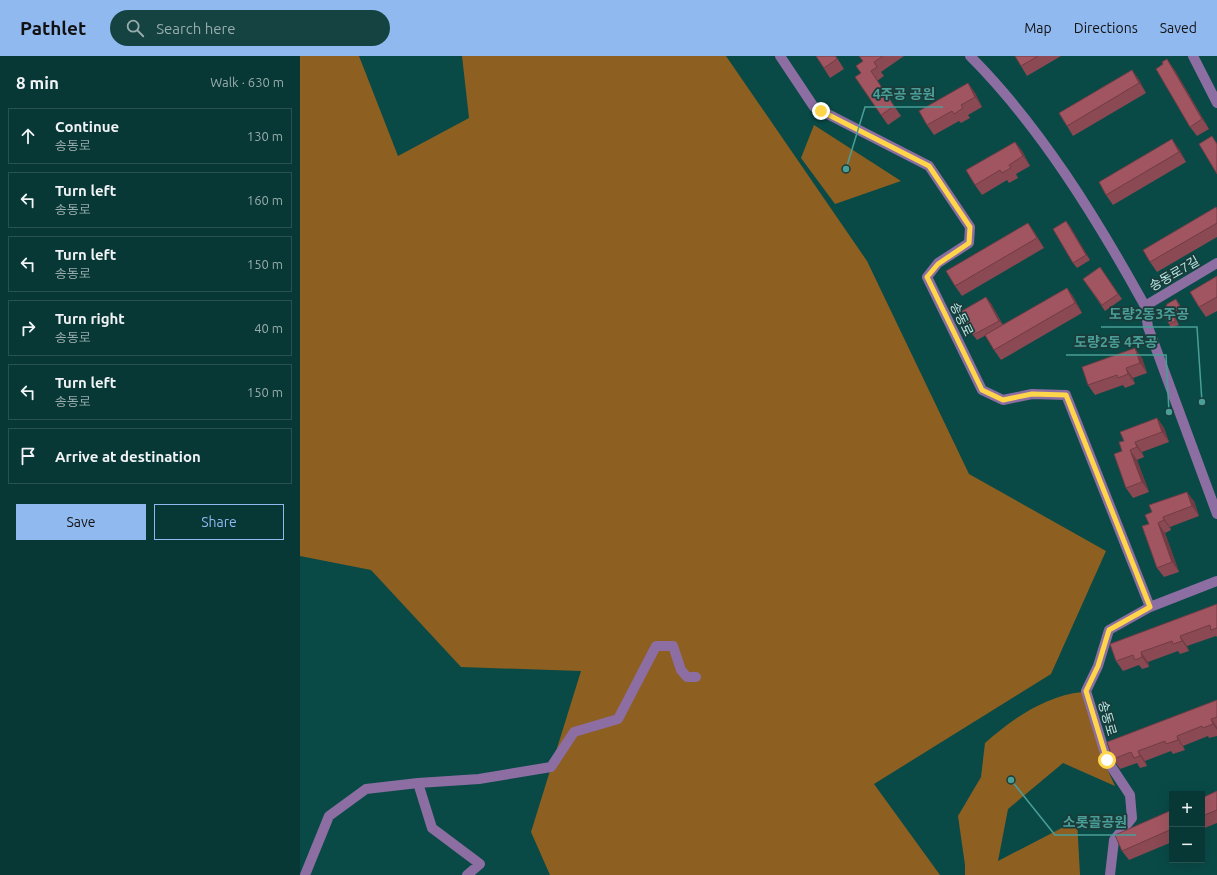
<!DOCTYPE html>
<html lang="en">
<head>
<meta charset="utf-8">
<style>
  body { margin:0; font-family:Ubuntu,"Noto Sans KR",sans-serif; background:#154341; color:#f1f3f6 }
  .controls { position:absolute; right:12px; bottom:12px; display:grid; overflow:hidden; border-radius:0px; box-shadow:0 4px 16px #0002 }
  .controls button { width:36px; height:36px; display:grid; place-items:center; padding:0; border:0; border-bottom:1px solid #285250; background:#073835; color:#f1f3f6; font:20px sans-serif }
  .stop { position:absolute; width:12px; height:12px; margin:-9px; border:3px solid #ffd54a; border-radius:50%; background:#fff }
  .stop.end { background:#ffd54a; border-color:#fff; box-shadow:0 1px 4px #0008 }
  .list { margin:0; padding:0; list-style:none }
  h2 { display:flex; justify-content:space-between; align-items:center; height:52px; margin:0; padding:0 16px; font-size:17px }
  h2 small { font-size:13px; font-weight:400; color:#98acad }
  .list li { display:grid; grid-template-columns:26px 1fr auto; gap:12px; align-items:center; box-sizing:border-box; height:56px; margin:0 8px 8px; padding:0 8px; border:1px solid #285250; border-radius:0px }
  .list b { display:block; font-size:15px; white-space:nowrap }
  .list p { margin:0; font-size:13px; white-space:nowrap; color:#98acad }
  .list em { font-size:13px; font-style:normal; color:#98acad }
  .actions { display:flex; gap:8px; padding:12px 16px }
  .actions a { flex:1; padding:9px 0; border:1px solid #90b9f0; border-radius:0px; text-align:center; font-size:14px; color:#90b9f0 }
  .actions .main { background:#90b9f0; color:#111 }
  .icon { flex:none; width:22px; height:22px; fill:none; stroke:currentColor; stroke-width:2; stroke-linecap:round; stroke-linejoin:round }
  .map { position:relative; flex:none; width:917px; height:819px; overflow:hidden }
  header { display:flex; align-items:center; gap:24px; box-sizing:border-box; height:56px; padding:0 20px; background:#90b9f0; color:#111 }
  header strong { font-size:19px }
  nav { display:flex; gap:22px; margin-inline-start:auto; font-size:14px }
  .search { width:280px; height:36px; background:#154341; display:flex; align-items:center; gap:10px; box-sizing:border-box; padding:0 14px; border-radius:22px; color:#98acad; font-size:15px }
  main { display:flex }
  aside { flex:1; background:#073835 }
  .map>svg:first-child { display:block }
  .green { fill:#8d5f21 }
  .lines { fill:none; stroke-linecap:round; stroke-linejoin:round }
  .minor { stroke:#8d6ea2; stroke-width:10 }
  .wall { fill:#8a4953 }
  .shaded-wall { fill:#713c44 }
  .building { fill:#a15561; stroke:#713c44 }
  .route { stroke:#ffd54a; stroke-width:5 }
  .labels { text-anchor:middle; stroke-width:3.5; stroke-linejoin:round; paint-order:stroke }
  .street-label { font-size:13px; fill:#b8e8e5; stroke:#1a3c3a }
  .leader { fill:none; stroke:#4a9e98; stroke-width:1.5 }
  .callout-dot { fill:#4a9e98; stroke:#1a3c3a; stroke-width:1.5 }
  .callout-label { font-size:14px; text-anchor:middle; font-weight:bold; fill:#4a9e98; stroke:#1a3c3a; stroke-width:3.5; stroke-linejoin:round; paint-order:stroke }
</style>
</head>
<body>
<header>
<strong>Pathlet</strong>
<div class="search"><svg class="icon" aria-label="search" viewBox="0 0 24 24"><circle cx="10" cy="10" r="6"/><path d="M15 15l6 6"/></svg>Search here</div>
<nav><a>Map</a><a>Directions</a><a>Saved</a></nav>
</header>
<main>
<aside>
<h2>8 min<small>Walk · 630 m</small></h2>
<ul class="list">
<li><svg class="icon" aria-label="ahead" viewBox="0 0 24 24"><path d="M12 20V5M6 11l6-6 6 6"/></svg><div><b>Continue</b><p>송동로</p></div><em>130 m</em></li>
<li><svg class="icon" aria-label="left" viewBox="0 0 24 24"><path d="M17 20v-9H6M10 6l-5 5 5 5"/></svg><div><b>Turn left</b><p>송동로</p></div><em>160 m</em></li>
<li><svg class="icon" aria-label="left" viewBox="0 0 24 24"><path d="M17 20v-9H6M10 6l-5 5 5 5"/></svg><div><b>Turn left</b><p>송동로</p></div><em>150 m</em></li>
<li><svg class="icon" aria-label="right" viewBox="0 0 24 24"><path d="M7 20v-9h11M14 6l5 5-5 5"/></svg><div><b>Turn right</b><p>송동로</p></div><em>40 m</em></li>
<li><svg class="icon" aria-label="left" viewBox="0 0 24 24"><path d="M17 20v-9H6M10 6l-5 5 5 5"/></svg><div><b>Turn left</b><p>송동로</p></div><em>150 m</em></li>
<li><svg class="icon" aria-label="arrive" viewBox="0 0 24 24"><path d="M6 21V4h12l-3 4 3 4H6"/></svg><div><b>Arrive at destination</b></div></li>
</ul>
<div class="actions"><a class="main">Save</a><a>Share</a></div>
</aside>
<div class="map">
<svg width="917" height="819" viewBox="0 0 917 819">
  <rect width="100%" height="100%" fill="#094a47"/>
  <path class="green" d="M0 0H59L98 100 169 62 162 0H426L567 205 669 418 806 495 751 618 574 728 640 819H250L231 776 281 615 161 611 71 514 0 500Z
    M514 69 601 125 535 148 501 102Z
    M782 636 805 708 815 730 763 707 708 753 698 805 777 764 780 819H665V809L658 760 681 721 685 687C712 663 745 640 782 636Z"/>
  <g class="lines">
    <path class="minor" d="M480 0 514 51 629 110 670 171 669 187 638 207 627 221 682 334 703 344 732 338 766 339 850 551 809 574 798 610 786 635 807 704 830 739 832 762 814 784 810 819
      M670 0C740 70 797 163 845 250L848 271 917 458
      M893 0 917 47
      M845 250 917 207
      M850 551 917 525
      M118 727 179 723 251 711 274 676 318 663 356 590H373L381 614 387 621H396
      M5 819 29 760 66 733 118 727 132 772 180 808 167 819"/>
  </g>
  <path class="wall" d="M516 0H536L544 13 530 22Z
    M559 0H604L581 16 584 20 577 25 601 60 588 69 581 59 561 17 563 5Z
    M715 0H761L727 20Z
    M874 13 909 73 897 80 890 71Z
    M832 14 839 24 846 37 773 80 767 70Z
    M668 27 675 37 682 51 668 59 670 62 661 67 659 65 634 79 627 69Z
    M715 86 722 95 730 110 716 118 718 122 709 127 707 124 682 139 675 129Z
    M879 93 886 106 813 149 806 139Z
    M917 153V181L857 216 850 206Z
    M766 165 790 204 777 212 773 207Z
    M728 167 735 177 744 192 662 240 655 230Z
    M800 211 822 243 805 255 783 223Z
    M917 220V255L906 261 899 251Z
    M767 232 774 242 782 257 701 304 694 294 690 277 677 284 673 279 690 246 703 269Z
    M879 247 883 257 875 261 879 269 871 272 869 268 864 257Z
    M842 302 847 317 833 322 835 328 825 332 823 329 795 339 788 329Z
    M857 362 864 372 869 386 842 396 844 401 837 404 849 436 833 442 826 432 822 395Z
    M894 445 899 460 870 471 871 474 865 477 879 516 864 521 857 512 849 468 852 456Z
    M917 548V581L916 580 887 590 889 595 880 598 878 595 848 606 849 611 842 613 839 609 823 615 816 605Z
    M917 644V680L909 682 908 680 883 690 885 694 873 698 871 695 845 705 847 710 840 712 837 707 820 713 813 703Z
    M917 735V767L902 773V742Z
    M872 754V786L829 804 822 795Z"/>
  <path class="shaded-wall" d="M867 3 874 13 909 73 902 63Z
    M832 14 839 24 846 37 839 27Z
    M668 27 675 37 682 51 675 41Z
    M872 83 879 93 886 106 879 96Z
    M715 86 722 95 730 110 723 100Z
    M766 165 770 170 790 204 786 199Z
    M728 167 735 177 744 192 737 182Z
    M767 232 774 242 782 257 775 247Z
    M686 241 690 246 703 270 699 265Z
    M835 292 842 302 847 317 840 307Z
    M826 312 833 322 835 328 828 318Z
    M857 362 864 372 869 386 862 376Z
    M835 386 842 396 844 401 837 391Z
    M830 394 837 404 849 436 842 426Z
    M887 436 894 445 899 460 892 450Z
    M863 461 870 471 871 474 864 464Z
    M858 467 865 477 879 516 872 506Z
    M880 580 887 590 889 595 882 585Z
    M841 596 848 606 849 611 842 601Z
    M911 663 917 671V674L913 668Z
    M877 680 883 690 885 694 878 684Z
    M838 695 845 705 847 710 840 700Z"/>
  <path class="building" d="M516 0H535L537 3 524 12Z
    M559 0H583L574 6 577 11 571 15 594 50 581 59 555 21 561 17 556 10 563 5Z
    M715 0H738L721 10Z
    M867 3 902 63 890 71 856 13 863 8 862 6Z
    M832 14 839 27 767 70 759 57Z
    M668 27 675 41 661 49 663 52 654 58 652 55 627 69 619 55Z
    M912 80 917 88V118L899 88Z
    M872 83 879 96 806 139 799 126Z
    M715 86 723 100 709 109 711 112 702 117 700 114 675 129 666 114Z
    M916 151 917 153V167L850 206 843 194Z
    M766 165 786 199 773 207 753 173Z
    M728 167 737 182 655 230 646 215Z
    M800 211 818 238 802 249 783 223Z
    M917 220V241L899 251 890 236Z
    M767 232 775 247 694 294 685 279Z
    M686 241 699 265 673 279 660 256Z
    M876 243 881 253 872 257 876 265 869 268 864 257 867 248Z
    M835 292 840 307 826 312 828 318 818 322 817 319 788 329 782 311Z
    M857 362 862 376 835 386 837 391 830 394 842 426 826 432 814 398 822 395 819 386 824 385 820 376Z
    M887 436 892 450 863 461 864 464 858 467 872 506 857 512 842 470 849 468 845 459 852 456 849 449Z
    M917 548V572L911 574 910 569 880 580 882 585 873 588 872 585 841 596 842 601 835 604 833 599 816 605 810 588Z
    M917 644V661L911 663 913 668 903 672 902 670 877 680 878 684 866 688 865 685 838 695 840 700 834 702 831 696 813 703 807 686Z
    M917 735V754L902 760V742Z
    M872 754V773L822 795 815 779Z"/>
  <g class="lines">
    <path class="route" d="M521 55 629 110 670 171 669 187 638 208 627 221 682 334 703 344 732 338 766 339 850 551 809 574 798 610 786 635 807 704"/>
  </g>
  <g class="labels">
    <g class="street-label">
      <text transform="translate(874 217) rotate(-30)" y="5">송동로7길</text>
      <text transform="translate(662 263) rotate(64)" y="5">송동로</text>
      <text transform="translate(808 662) rotate(74)" y="5">송동로</text>
    </g>
  </g>
  <path class="leader" d="M546 113L565 51H643M902 346L897 271H801M869 356L866 299H766M711 724L755 779H836"/>
  <g class="callout-dot">
    <circle cx="546" cy="113" r="4"/>
    <circle cx="902" cy="346" r="4"/>
    <circle cx="869" cy="356" r="4"/>
    <circle cx="711" cy="724" r="4"/>
  </g>
  <g class="callout-label">
    <text x="604" y="43">4주공 공원</text>
    <text x="849" y="263">도량2동3주공</text>
    <text x="816" y="291">도량2동 4주공</text>
    <text x="795" y="771">소롯골공원</text>
  </g>
</svg>
<div class="controls">
<button>+</button>
<button>−</button>
</div>
<div class="stop" style="left:807px;top:704px"></div>
<div class="stop end" style="left:521px;top:55px"></div>
</div>
</main>
</body>
</html>
